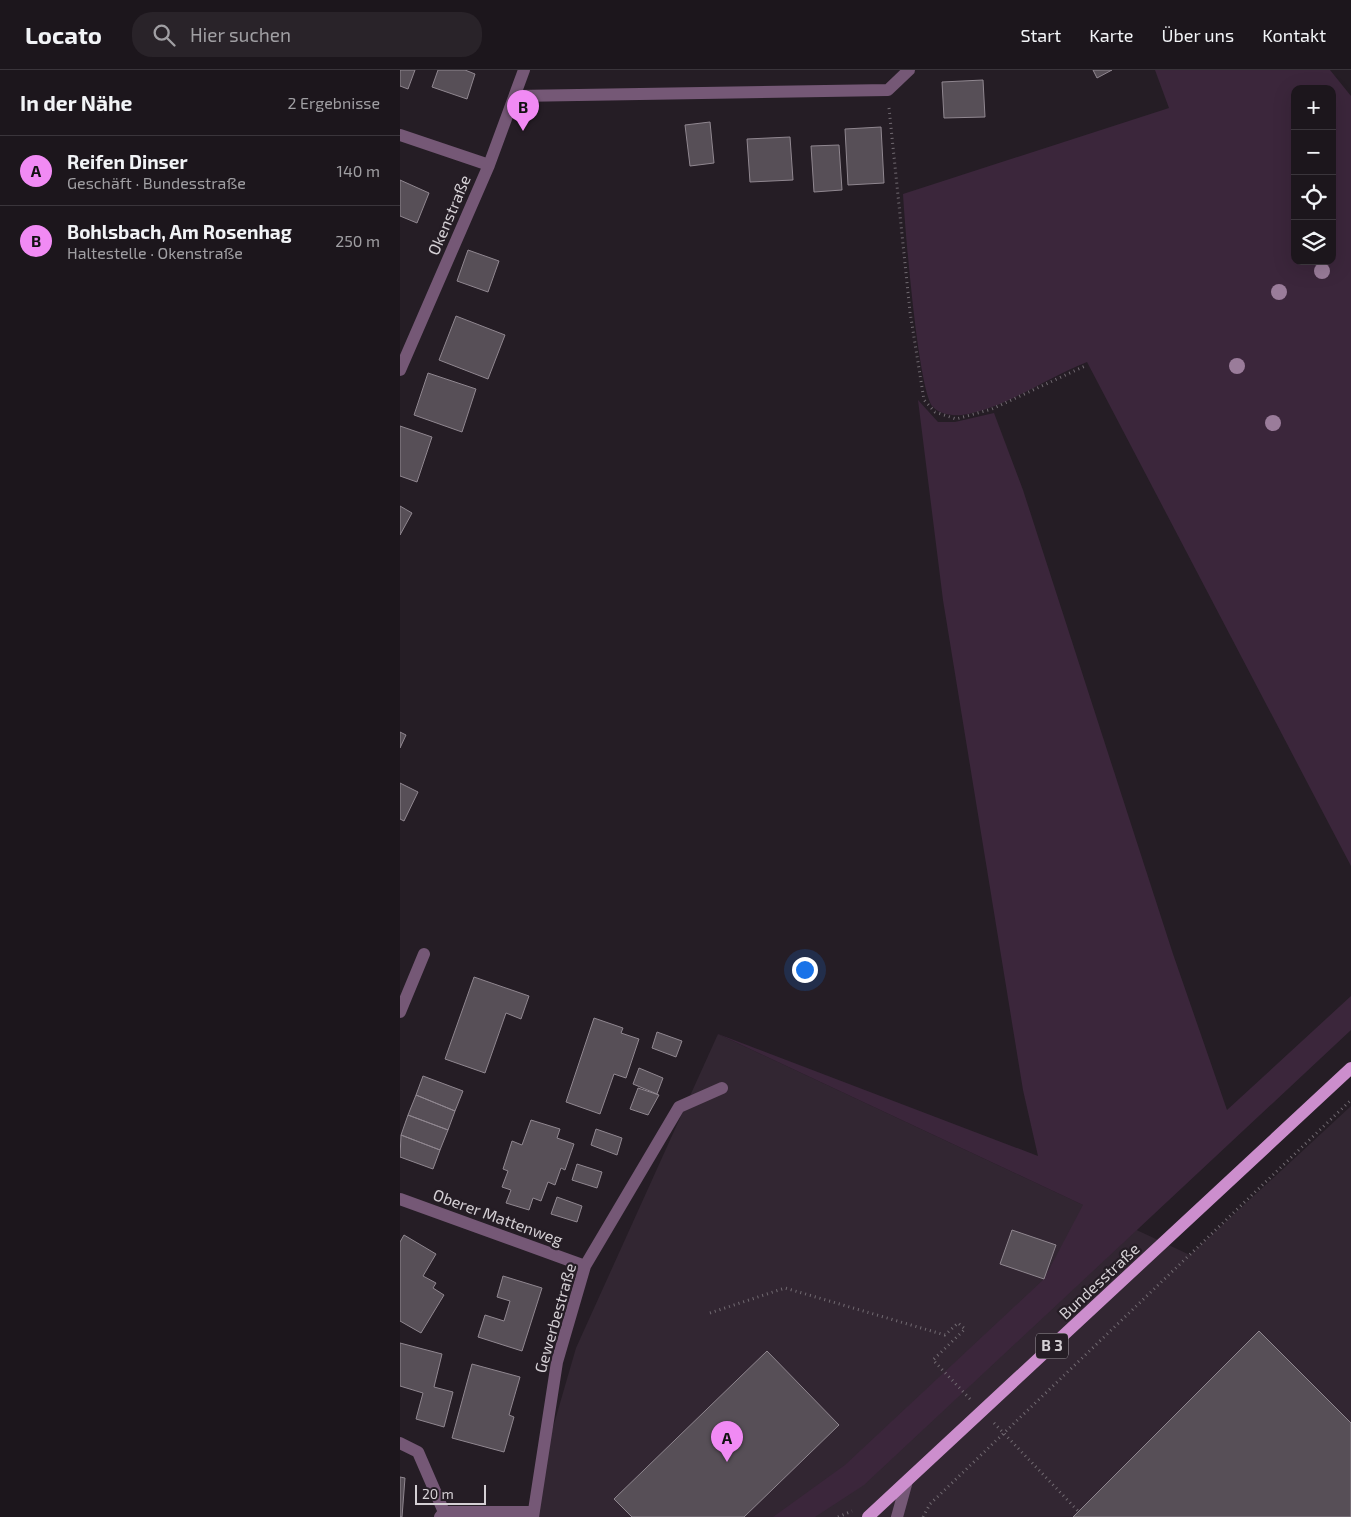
<!DOCTYPE html>
<html lang="de">
<head>
<meta charset="utf-8">
<style>
  body { margin:0; font-family:"Exo 2",sans-serif; background:#292329; color:#f1f3f6 }
  .controls { position:absolute; right:15px; top:15px; display:grid; overflow:hidden; border-radius:10px; box-shadow:0 5px 20px #0002 }
  .controls button { width:45px; height:45px; display:grid; place-items:center; padding:0; border:0; border-bottom:1px solid #3a353b; background:#1c161c; color:#f1f3f6; font:25px sans-serif }
  .scale { position:absolute; left:15px; bottom:12px; width:71px; box-sizing:border-box; padding-left:5px; border:2px solid #d5d0d5; border-top:0; font-size:14px; line-height:18px; white-space:nowrap; color:#d5d0d5; -webkit-text-stroke:4px #251d25; paint-order:stroke }
  .you { position:absolute; left:404px; top:899px; width:18px; height:18px; margin:-12px; border:4px solid #fff; border-radius:50%; background:#1a73e8; box-shadow:0 0 0 8px #1a73e833 }
  .badge { display:grid; place-items:center; width:32px; height:32px; border-radius:50%; background:#f18af4; color:#111; font-size:16px; font-weight:700 }
  .pin { position:absolute; translate:-50% -41px; filter:drop-shadow(0 1px 2px #0008) }
  .pin::after { content:''; position:absolute; top:26px; width:18px; height:15px; background:inherit; clip-path:polygon(0 0,100% 0,50% 100%) }
  .list { margin:0; padding:0; list-style:none }
  h2 { display:flex; justify-content:space-between; align-items:center; height:65px; margin:0; padding:0 20px; font-size:21px }
  h2 small { font-size:16px; font-weight:400; color:#a09fa3 }
  .list li { display:grid; grid-template-columns:32px 1fr auto; gap:15px; align-items:center; box-sizing:border-box; height:70px; padding:0 20px; border-top:1px solid #3a353b }
  .list b { display:block; font-size:19px; white-space:nowrap }
  .list p { margin:0; font-size:16px; white-space:nowrap; color:#a09fa3 }
  .list em { font-size:16px; font-style:normal; color:#a09fa3 }
  .icon { flex:none; width:28px; height:28px; fill:none; stroke:currentColor; stroke-width:2; stroke-linecap:round; stroke-linejoin:round }
  .map { position:relative; flex:none; width:951px; height:1447px; overflow:hidden }
  header { display:flex; align-items:center; gap:30px; box-sizing:border-box; height:70px; padding:0 25px; background:#1c161c; border-bottom:1px solid #3a353b }
  header strong { font-size:24px }
  nav { display:flex; gap:28px; margin-inline-start:auto; font-size:18px }
  .search { width:350px; height:45px; background:#292329; display:flex; align-items:center; gap:12px; box-sizing:border-box; padding:0 18px; border-radius:20px; color:#a09fa3; font-size:19px }
  main { display:flex }
  aside { flex:1; background:#1c161c }
  .map>svg:first-child { display:block }
  .built { fill:#322632 }
  .green { fill:#3b263b; fill-rule:evenodd }
  .building { fill:#574f57; stroke:#908790 }
  .lines { fill:none; stroke-linecap:round; stroke-linejoin:round }
  .path { stroke:#726b72; stroke-width:3; stroke-dasharray:1 4; stroke-linecap:butt }
  .minor { stroke:#755876; stroke-width:12 }
  .major { stroke:#cc8ecd; stroke-width:12 }
  .tree { fill:#9a7c9a }
  .labels { text-anchor:middle; stroke-width:4.5; stroke-linejoin:round; paint-order:stroke }
  .shield { fill:#251d25; stroke:#a09aa0; stroke-width:1 }
  .shield-label { font-size:15px; font-weight:bold; fill:#d5d0d5 }
  .street-label { font-size:16px; fill:#d5d0d5; stroke:#251d25 }
</style>
</head>
<body>
<header>
<strong>Locato</strong>
<div class="search"><svg class="icon" aria-label="search" viewBox="0 0 24 24"><circle cx="10" cy="10" r="6"/><path d="M15 15l6 6"/></svg>Hier suchen</div>
<nav><a>Start</a><a>Karte</a><a>Über uns</a><a>Kontakt</a></nav>
</header>
<main>
<aside>
<h2>In der Nähe<small>2 Ergebnisse</small></h2>
<ul class="list">
<li><span class="badge">A</span><div><b>Reifen Dinser</b><p>Geschäft · Bundesstraße</p></div><em>140 m</em></li>
<li><span class="badge">B</span><div><b>Bohlsbach, Am Rosenhag</b><p>Haltestelle · Okenstraße</p></div><em>250 m</em></li>
</ul>
</aside>
<div class="map">
<svg width="951" height="1447" viewBox="0 0 951 1447">
  <rect width="100%" height="100%" fill="#251d25"/>
  <path class="built" d="M318 964 790 1185 951 1036V1447H127L176 1278Z"/>
  <path class="green" d="M755 0H930L951 26V796L687 292C646 308 606 338 562 345 553 346 539 344 533 337 518 321 505 156 503 124L769 38ZM895 19H932V191H895Z
    M518 330 538 352H555L594 343 623 420 773 884 827 1040 951 926V960L464 1415 415 1447H373L445 1395 644 1209 683 1135 318 964 638 1086 623 1020 543 530Z"/>
  <path class="building" d="M0 0H15L8 19 0 16Z
    M38 0H65L75 4 67 29 32 17Z
    M693 0H712L697 8Z
    M583 10 585 47 544 48 542 12Z
    M310 52 314 93 290 96 285 55Z
    M481 57 484 113 448 115 445 59Z
    M390 67 393 110 350 112 347 69Z
    M439 75 442 120 414 122 411 76Z
    M0 110 29 123 17 153 0 146Z
    M68 180 99 191 88 222 57 211Z
    M56 246 105 265 88 309 39 290Z
    M28 303 76 319 62 362 14 345Z
    M0 356 32 367 17 412 0 406Z
    M0 436 12 443 0 465Z
    M0 662 6 665 0 678Z
    M0 713 18 722 4 751 0 749Z
    M74 907 129 926 121 949 106 943 85 1003 45 989Z
    M194 948 223 958 221 963 239 969 226 1008 214 1004 200 1044 166 1032Z
    M257 962 282 971 276 987 252 978Z
    M239 998 263 1008 257 1024 233 1014Z
    M23 1006 63 1021 55 1041 16 1025Z
    M238 1018 259 1025 248 1045 230 1039Z
    M16 1025 55 1041 48 1060 8 1045Z
    M8 1045 48 1060 40 1080 1 1065Z
    M131 1050 160 1059 157 1068 174 1074 165 1100 161 1098 155 1115 148 1112 141 1131 133 1128 129 1140 106 1133 111 1120 102 1117 108 1101 103 1099 112 1071 122 1075Z
    M196 1059 222 1068 217 1085 191 1075Z
    M1 1065 40 1080 33 1099 0 1087Z
    M177 1094 202 1102 197 1118 172 1110Z
    M157 1127 182 1136 177 1152 151 1144Z
    M612 1160 656 1175 644 1209 600 1194Z
    M4 1165 36 1184 23 1206 36 1213 33 1218 44 1225 21 1263 0 1251V1172Z
    M103 1206 142 1218 122 1281 78 1267 85 1245 104 1251 110 1231 97 1227Z
    M859 1261 951 1353V1447H673Z
    M0 1273 42 1284 34 1317 53 1322 44 1357 16 1349 23 1323 0 1316Z
    M367 1281 439 1355 344 1447H232L214 1429Z
    M72 1294 120 1307 109 1345 114 1347 104 1382 52 1368Z
    M0 1407 5 1408 2 1447H0Z"/>
  <g class="lines">
    <path class="path" d="M489 38 510 242 524 330 535 342 556 349 592 339 685 296
      M310 1243 385 1218 545 1265 558 1253 565 1259 533 1290 570 1329
      M594 1353 678 1441
      M438 1447 452 1441
      M523 1447 530 1434 951 1030"/>
    <path class="minor" d="M116 26 488 20 509 0
      M0 65 89 95
      M0 300 89 95 124 0
      M0 942 24 884
      M0 1129 185 1196
      M0 1373 18 1382 44 1442 40 1447
      M44 1442H132
      M133 1447 157 1292 185 1196 279 1037 322 1018
      M497 1447 507 1411"/>
    <path class="major" d="M468 1447 951 998"/>
  </g>
  <g class="tree">
    <circle cx="922" cy="201" r="8"/>
    <circle cx="879" cy="222" r="8"/>
    <circle cx="837" cy="296" r="8"/>
    <circle cx="873" cy="353" r="8"/>
  </g>
  <g class="labels">
    <rect class="shield" x="636" y="1263.5" width="32" height="25" rx="4"/>
    <g class="shield-label">
      <text x="652" y="1281">B 3</text>
    </g>
    <g class="street-label">
      <text transform="translate(49 145) rotate(-67)" y="6">Okenstraße</text>
      <text transform="translate(98 1147) rotate(20)" y="6">Oberer Mattenweg</text>
      <text transform="translate(699 1211) rotate(-43)" y="6">Bundesstraße</text>
      <text transform="translate(155 1248) rotate(-74)" y="6">Gewerbestraße</text>
    </g>
  </g>
</svg>
<div class="controls">
<button>+</button>
<button>−</button>
<button><svg class="icon" aria-label="locate" viewBox="0 0 24 24"><circle cx="12" cy="12" r="6"/><path d="M12 2v4M12 18v4M2 12h4M18 12h4"/></svg></button>
<button><svg class="icon" aria-label="layers" viewBox="0 0 24 24"><path d="M12 4l9 5-9 5-9-5zM3 14l9 5 9-5"/></svg></button>
</div>
<div class="scale">20 m</div>
<div class="you"></div>
<div class="pin badge" style="left:327px;top:1392px">A</div>
<div class="pin badge" style="left:123px;top:61px">B</div>
</div>
</main>
</body>
</html>
